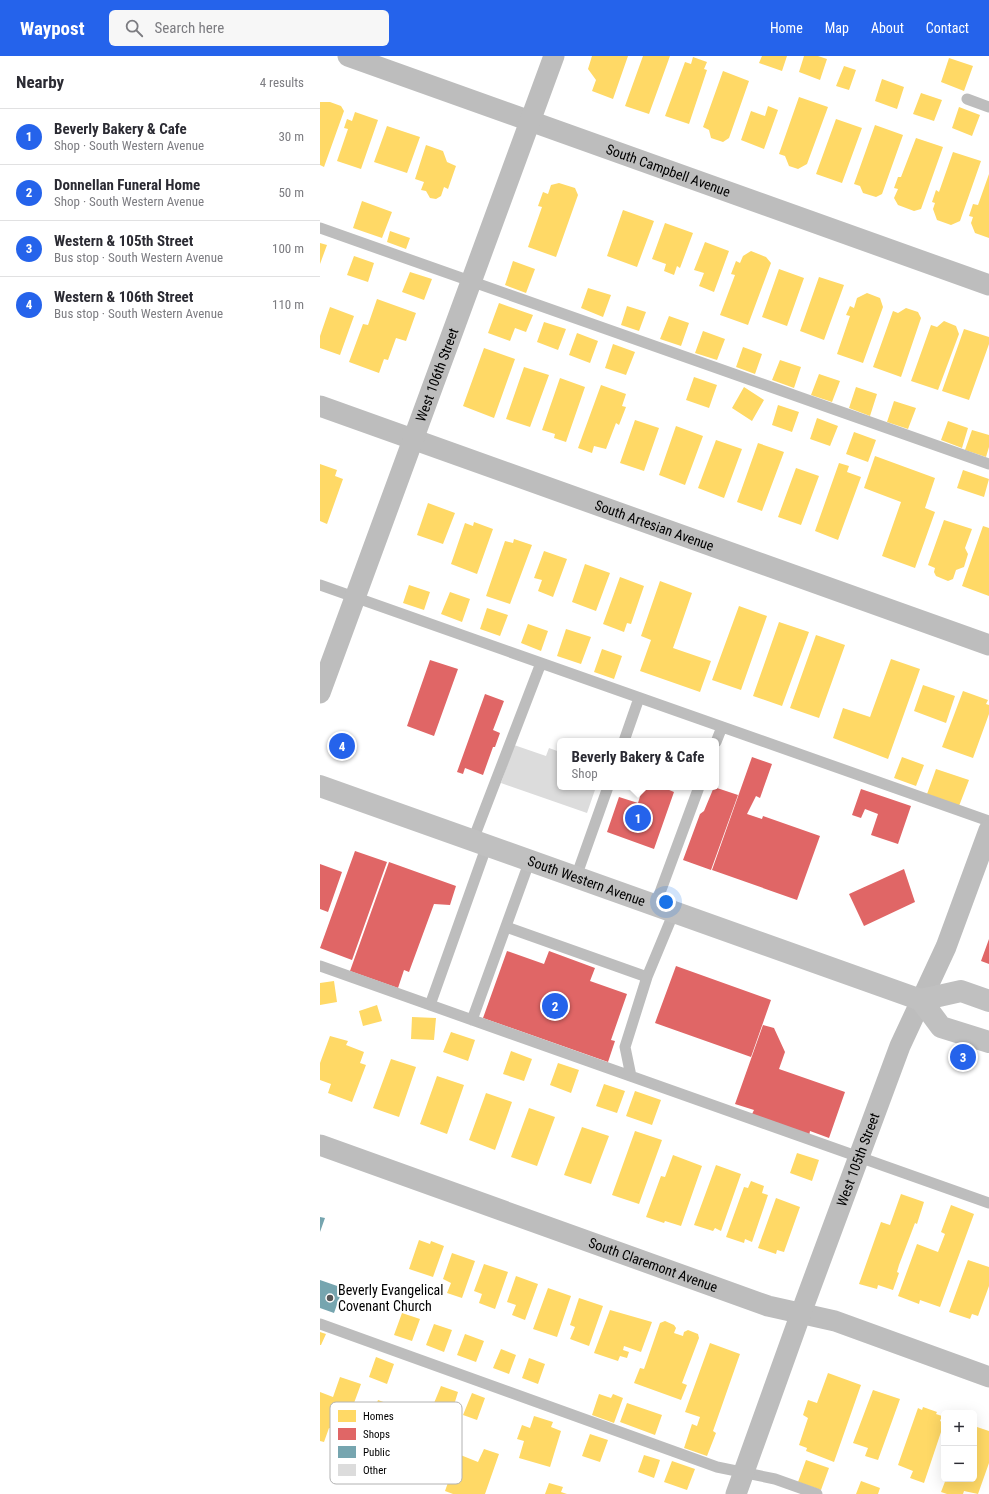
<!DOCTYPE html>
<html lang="en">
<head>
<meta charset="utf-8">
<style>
  body { margin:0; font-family:"Roboto Condensed",sans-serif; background:#f7f7f7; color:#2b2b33 }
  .controls { position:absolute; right:12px; bottom:12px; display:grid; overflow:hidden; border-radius:6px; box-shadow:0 4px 16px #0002 }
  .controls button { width:36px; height:36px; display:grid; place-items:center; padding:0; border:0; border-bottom:1px solid #e1e1e2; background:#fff; color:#2b2b33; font:20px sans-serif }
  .you { position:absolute; left:346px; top:846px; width:14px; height:14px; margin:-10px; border:3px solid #fff; border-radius:50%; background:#1a73e8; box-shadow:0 0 0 6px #1a73e833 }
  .badge { display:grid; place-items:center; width:26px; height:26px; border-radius:50%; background:#2563eb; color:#fff; font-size:13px; font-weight:700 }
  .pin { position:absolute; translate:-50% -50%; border:2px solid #fff; box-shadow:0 1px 4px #0006 }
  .popup { position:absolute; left:237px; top:682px; width:162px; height:52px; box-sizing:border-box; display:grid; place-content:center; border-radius:6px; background:#fff; filter:drop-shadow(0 1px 3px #0005); font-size:13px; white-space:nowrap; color:#7c7c81 }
  .popup b { font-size:15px; color:#2b2b33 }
  .popup::after { content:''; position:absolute; left:50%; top:100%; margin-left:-8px; border:8px solid transparent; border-top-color:#fff }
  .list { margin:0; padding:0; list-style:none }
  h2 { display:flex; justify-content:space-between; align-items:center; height:52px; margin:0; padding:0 16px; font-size:17px }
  h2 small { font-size:13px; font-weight:400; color:#7c7c81 }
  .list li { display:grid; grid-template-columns:26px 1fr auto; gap:12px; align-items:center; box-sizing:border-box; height:56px; padding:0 16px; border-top:1px solid #e1e1e2 }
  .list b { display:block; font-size:15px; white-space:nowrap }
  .list p { margin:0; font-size:13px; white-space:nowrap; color:#7c7c81 }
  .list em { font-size:13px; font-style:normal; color:#7c7c81 }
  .icon { flex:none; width:22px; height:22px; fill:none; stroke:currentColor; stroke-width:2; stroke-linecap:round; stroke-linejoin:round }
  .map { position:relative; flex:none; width:669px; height:1438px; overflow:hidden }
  header { display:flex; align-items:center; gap:24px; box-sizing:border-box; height:56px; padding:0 20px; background:#2563eb; color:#fff }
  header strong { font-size:19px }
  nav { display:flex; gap:22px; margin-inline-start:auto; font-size:14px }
  .search { width:280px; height:36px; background:#f7f7f7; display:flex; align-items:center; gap:10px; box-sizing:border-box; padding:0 14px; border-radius:6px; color:#7c7c81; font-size:15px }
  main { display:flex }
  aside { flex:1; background:#fff }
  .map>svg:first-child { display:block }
  .homes { fill:#ffd966 }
  .shops { fill:#e06666 }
  .public { fill:#76a5af }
  .building { fill:#dcdcdc }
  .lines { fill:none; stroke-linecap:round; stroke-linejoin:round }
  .lane { stroke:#bdbdbd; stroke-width:11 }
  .street { stroke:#bdbdbd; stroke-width:21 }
  .secondary { stroke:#c0c0c0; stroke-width:22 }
  .poi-dot { fill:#595959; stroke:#fff; stroke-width:1.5 }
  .labels { text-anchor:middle; stroke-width:4; stroke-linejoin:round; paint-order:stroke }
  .street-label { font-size:14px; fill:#000; stroke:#fff }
  .poi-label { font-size:14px; fill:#000; stroke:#fff; text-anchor:start }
  .key { fill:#fff; stroke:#b2b2b2; stroke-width:1 }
  .key-label { font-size:11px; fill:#000 }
</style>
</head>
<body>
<header>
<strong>Waypost</strong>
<div class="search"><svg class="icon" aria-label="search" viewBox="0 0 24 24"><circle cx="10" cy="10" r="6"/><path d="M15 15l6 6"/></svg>Search here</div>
<nav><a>Home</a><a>Map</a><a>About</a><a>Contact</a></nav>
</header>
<main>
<aside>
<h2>Nearby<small>4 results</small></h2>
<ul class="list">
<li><span class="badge">1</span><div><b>Beverly Bakery &amp; Cafe</b><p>Shop · South Western Avenue</p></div><em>30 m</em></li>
<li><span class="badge">2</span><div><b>Donnellan Funeral Home</b><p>Shop · South Western Avenue</p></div><em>50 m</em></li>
<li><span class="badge">3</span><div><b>Western &amp; 105th Street</b><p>Bus stop · South Western Avenue</p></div><em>100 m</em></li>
<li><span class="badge">4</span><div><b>Western &amp; 106th Street</b><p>Bus stop · South Western Avenue</p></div><em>110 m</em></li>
</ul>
</aside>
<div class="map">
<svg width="669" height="1438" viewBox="0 0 669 1438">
  <rect width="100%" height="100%" fill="#fff"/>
  <path class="homes" d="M272 0H308L293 43 272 35 276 24 268 13Z
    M323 0H350L329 58 305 50Z
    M442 0H467L462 15 439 7Z
    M484 0H498L507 3 500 24 479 16Z
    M373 1 387 6 384 13 387 14 369 68 345 60 365 6 371 8Z
    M629 2 653 10 644 35 621 26Z
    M524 10 536 14 529 34 516 30Z
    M403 15 429 25 409 82 403 86 391 82 389 74 383 71Z
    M562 23 584 31 577 53 555 45Z
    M601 37 622 44 614 65 593 58Z
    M479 41 508 51 487 108 478 113 469 110 465 100 459 98Z
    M0 46H10L21 50 24 55 4 111 0 109Z
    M448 50 458 54 444 93 421 84 431 55 445 60Z
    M639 51 660 59 652 80 632 72Z
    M35 56 58 64 41 113 17 105 28 73 24 72 27 63 32 65Z
    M516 63 542 72 522 127 496 118Z
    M555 69 583 79 562 138 556 141 543 137 540 130 534 128Z
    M67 70 100 81 87 117 54 106Z
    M596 82 623 91 601 153 594 155 578 149 574 142 578 133 574 132 578 121H581Z
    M106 89 123 95 127 106 136 110 128 133 124 131 121 140 116 143 110 142 106 135 101 134 104 126 95 123Z
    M633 96 661 105 640 165 631 169 617 164 613 153 615 147 612 146 616 134 619 136Z
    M669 118V182L655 177 651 167 653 161 649 160 653 148 658 149Z
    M239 127 255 132 258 139 236 201 208 191 222 151 218 150 223 136 228 138 231 129Z
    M42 145 72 156 62 182 33 172Z
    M303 154 334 165 317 211 287 200Z
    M345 167 373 177 360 212 357 210 354 219 344 215 346 208 332 203Z
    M70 175 90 182 86 193 67 186Z
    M385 186 409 195 394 236 379 230 384 217 374 214Z
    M0 187 7 189 0 208Z
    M431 195 446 201 451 207 428 269 400 259 415 219 411 218 416 205 420 207 423 200Z
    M34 200 54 207 48 226 27 219Z
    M193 205 215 213 206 237 185 229Z
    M459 213 484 222 467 270 442 261Z
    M90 216 112 223 104 244 82 236Z
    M499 221 524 229 504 284 480 275Z
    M268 232 291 239 283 261 261 252Z
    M547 237 560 242 563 251 543 307 517 298 530 260 526 259 530 250 534 252 537 242Z
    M57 243 96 257 86 285 76 282 68 304 64 303 59 317 29 306 43 268 48 269Z
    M179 247 213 259 206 276 195 272 190 285 168 277Z
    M307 250 326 256 319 275 301 269Z
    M10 251 34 260 20 299 0 292V280Z
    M586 252 598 256 601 262 581 321 553 311 573 255 578 257Z
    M349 260 369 267 361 290 340 283Z
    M624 265 636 270 639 278 618 334 591 325 611 269 617 271Z
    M224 266 246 273 238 294 217 286Z
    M644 273 669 281V288L649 344 622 335Z
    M383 275 405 283 397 304 375 297Z
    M257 277 278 285 270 307 249 299Z
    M293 288 315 296 306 319 285 312Z
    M423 291 442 298 435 318 416 311Z
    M164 292 195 303 174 362 143 350Z
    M460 304 481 311 474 332 452 324Z
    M204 311 229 319 210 371 186 363Z
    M499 318 520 325 512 346 491 339Z
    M374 321 397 329 389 352 366 344Z
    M240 322 265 331 246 386 234 382 235 378 222 374Z
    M281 329 306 338 302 350 306 351 299 369 296 367 286 393 274 390 272 397 258 392Z
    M424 331 444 344 432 365 412 352Z
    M536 331 557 338 550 360 529 352Z
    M574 345 596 352 588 373 567 366Z
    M458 349 479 356 472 376 452 369Z
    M497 362 518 370 510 390 490 383Z
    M315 364 339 372 324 415 300 407Z
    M628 365 648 372 642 392 621 384Z
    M356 370 383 380 365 429 339 419Z
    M652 374 669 379V391L666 401 645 394Z
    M534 376 556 384 548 406 526 398Z
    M396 384 422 393 404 442 378 432Z
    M438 387 464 396 442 455 417 446Z
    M555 400 615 422 605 452 615 456 595 512 562 500 581 446 544 432Z
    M519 407 529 410 527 416 541 421 518 484 495 475Z
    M0 408 17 414 15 420 23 423 7 468 0 465Z
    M476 412 499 420 481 469 458 461Z
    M643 414 669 423 664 441 637 432Z
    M108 447 135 457 123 488 97 479Z
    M624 464 652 473 645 492 648 498 644 511 636 514 633 523 628 525 616 520 614 516 615 512 608 509Z
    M154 466 173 473 157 518 131 508 145 467 153 470Z
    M663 470 669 472V540L642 530Z
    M194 483 212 489 190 548 166 540 185 485 193 487Z
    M224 495 247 503 233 541 218 535 222 524 214 522Z
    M265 508 290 517 276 555 252 546Z
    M300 521 324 530 311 568 307 567 304 576 283 568Z
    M340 525 372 537 353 592 391 605 380 636 320 615 331 584 321 580Z
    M89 529 110 536 104 554 83 547Z
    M130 536 150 543 142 566 121 558Z
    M419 550 447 560 421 634 392 624Z
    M167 552 188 559 180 580 160 573Z
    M459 566 489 576 462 650 433 640Z
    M208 568 228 575 221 595 201 587Z
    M246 573 271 581 261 608 237 600Z
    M496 579 525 589 499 662 470 652Z
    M282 593 302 600 294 623 274 616Z
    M571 603 600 613 568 703 513 682 523 652 550 661Z
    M603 629 635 640 626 667 594 655Z
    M643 635 668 644 666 648 669 649V658L653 702 622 691Z
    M582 701 604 709 596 730 574 722Z
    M616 713 649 724 639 750 607 738Z
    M14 925 17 946 0 949V927Z
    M57 949 62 965 43 970 39 955Z
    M92 961 116 962 114 984 91 983Z
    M131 976 155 984 148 1005 123 996Z
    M10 980 28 985 26 989 44 996 40 1007 46 1009 32 1046 8 1037 11 1028 0 1024V1007Z
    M191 995 212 1003 204 1025 183 1018Z
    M71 1003 96 1011 79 1061 53 1052Z
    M238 1007 259 1014 251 1037 230 1029Z
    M117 1020 144 1029 127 1078 100 1068Z
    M284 1028 305 1035 297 1057 276 1050Z
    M315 1035 341 1044 332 1069 306 1060Z
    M166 1037 192 1046 175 1094 149 1084Z
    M209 1052 235 1061 217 1110 191 1101Z
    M262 1071 289 1080 271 1128 244 1119Z
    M315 1075 342 1084 319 1148 292 1139Z
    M477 1097 499 1104 492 1125 470 1117Z
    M353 1099 382 1110 361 1170 345 1165 344 1167 326 1161 341 1120 345 1121Z
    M396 1109 421 1118 401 1175 395 1172 393 1175 374 1169Z
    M431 1125 444 1130 442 1137 448 1139 432 1186 425 1183 424 1187 406 1181 424 1131 428 1132Z
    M581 1138 604 1146 597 1168 595 1167 579 1209 577 1216 579 1217 573 1234 558 1229 557 1233 539 1228 561 1166 570 1169Z
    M456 1142 480 1151 464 1196 457 1194 456 1198 438 1192Z
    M631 1149 654 1158 620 1251 600 1244 599 1248 578 1240 597 1188 618 1196 625 1178 621 1176Z
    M99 1184 110 1188 111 1185 124 1190 113 1221 89 1213Z
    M132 1197 155 1205 142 1242 127 1237 131 1227 123 1223Z
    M648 1204 669 1211V1230L658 1260 652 1258 650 1263 629 1256Z
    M164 1208 188 1216 175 1253 159 1247 162 1238 154 1235Z
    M196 1220 218 1228 205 1264 192 1259 196 1249 187 1246Z
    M228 1232 251 1240 237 1281 213 1273Z
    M259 1242 283 1250 269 1290 250 1283 255 1271 250 1269Z
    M290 1254 332 1266 321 1296 304 1290 303 1294 309 1296 307 1302 300 1300 298 1305 274 1297Z
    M82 1257 100 1263 92 1285 74 1279Z
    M345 1265 354 1269 356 1272 354 1277 363 1280 364 1276 368 1274 378 1278 379 1282 362 1327 367 1329 361 1344 314 1327 320 1312 324 1313 340 1267Z
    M114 1268 132 1274 124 1296 106 1289Z
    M0 1276 6 1278 1 1289H0Z
    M145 1278 164 1285 156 1306 137 1299Z
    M390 1287 420 1298 393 1375 396 1377 387 1400 364 1392 372 1368 377 1370 380 1361 365 1356Z
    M181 1293 196 1299 189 1318 173 1312Z
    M56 1301 74 1308 67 1328 49 1321Z
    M209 1302 225 1308 218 1328 202 1322Z
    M508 1317 541 1329 514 1406 486 1395 487 1392 479 1389 488 1362 483 1359 488 1344 497 1347Z
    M20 1321 41 1328 30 1358 22 1355 15 1374 9 1372 4 1386 0 1385V1336L13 1341Z
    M121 1330 138 1336 131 1359 112 1352Z
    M553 1334 580 1343 558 1404 545 1400 548 1392 533 1387Z
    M152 1337 165 1342 157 1364 143 1359Z
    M279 1338 291 1342 293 1338 303 1342 294 1367 272 1359Z
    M58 1344 85 1354 63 1418 40 1409 45 1397 40 1395Z
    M307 1347 342 1359 335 1379 300 1366Z
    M603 1351 617 1356 616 1358 622 1360 620 1365 624 1367 604 1427 590 1422 593 1415 578 1409 598 1352 602 1354Z
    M214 1360 233 1366 231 1371 241 1375 230 1411 199 1402 204 1385 197 1383 202 1369 210 1372Z
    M654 1370 669 1375V1407L658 1438 644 1435 643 1438H627L621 1436 626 1423H654Z
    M92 1372 125 1384 111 1421 79 1409Z
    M270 1378 288 1384 280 1406 262 1400Z
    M164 1393 179 1398 165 1438H133L125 1435 138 1398 158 1406Z
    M324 1399 340 1404 334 1422 318 1416Z
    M486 1404 509 1412 501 1434 478 1426Z
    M352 1405 375 1413 367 1434 344 1426Z
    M541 1425 560 1432 558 1438H536Z
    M229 1427 243 1431 241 1436 247 1438H225Z"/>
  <path class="shops" d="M110 604 138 613 114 680 87 670Z
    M165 638 184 645 173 674 180 677 175 691H173L163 719 145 712 143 718 137 716Z
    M432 701 452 708 440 742 436 740 427 758 442 763 443 760 500 780 477 844 392 814Z
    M323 731H342L354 736 334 793 287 776 299 741 318 747Z
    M394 731 418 739 391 814 363 804 380 758 384 755Z
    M541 733 591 750 578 788 551 779 558 758 545 753 541 762 532 759Z
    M35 795 67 806 32 904 0 892Z
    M69 806 136 830 130 849 114 848 89 916 84 914 78 932 30 915Z
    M0 808 22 816 8 856 0 853Z
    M584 813 595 846 544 870 529 838Z
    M669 883V908L661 905Z
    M187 895 224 908 229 895 275 912 270 925 307 938 291 984 295 985 288 1006 163 962Z
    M356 910 451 944 431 1001 335 967Z
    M443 969 454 972 465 996 459 1013 525 1036 509 1082 490 1075 489 1080 431 1060 434 1054 415 1048Z"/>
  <path class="public" d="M0 1161 5 1162 0 1176Z
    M0 1224 23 1232 14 1257 0 1252Z"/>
  <path class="building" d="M194 689 226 700 229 692 240 696V731H276L267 757 181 727Z"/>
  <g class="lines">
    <path class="lane" d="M647 43 669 51
      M0 172 669 408
      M0 529 669 765
      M304 685 319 642
      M396 686 402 671
      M153 784 221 607
      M256 821 288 731
      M335 850 379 731
      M186 871 327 921
      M0 910 669 1147
      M110 949 167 789
      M152 964 210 804
      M311 1020 305 991 327 921 354 856
      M0 1268 397 1411 455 1423 497 1438"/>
    <g class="street">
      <path id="s1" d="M28 0 669 229"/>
      <path id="s2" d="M0 350 669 589"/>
      <path id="s3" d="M0 637 234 0"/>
      <path id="s4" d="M0 1089 448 1250 515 1265 669 1321"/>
      <path id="s5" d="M416 1438 481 1257 580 990 626 891 669 774"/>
    </g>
    <g class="secondary">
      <path id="s6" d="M0 730 601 944 621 971 669 986"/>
      <path d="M601 944 641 935 669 945"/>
    </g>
  </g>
  <circle class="poi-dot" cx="10" cy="1242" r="4"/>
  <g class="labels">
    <g class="street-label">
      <text dy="5" stroke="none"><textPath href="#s1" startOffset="340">South Campbell Avenue</textPath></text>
      <text dy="5" stroke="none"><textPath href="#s3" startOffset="339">West 106th Street</textPath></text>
      <text dy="5" stroke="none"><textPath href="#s2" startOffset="355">South Artesian Avenue</textPath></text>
      <text dy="5" stroke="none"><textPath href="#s6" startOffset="283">South Western Avenue</textPath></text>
      <text dy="5" stroke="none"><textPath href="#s5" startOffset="356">West 105th Street</textPath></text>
      <text dy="5" stroke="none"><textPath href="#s4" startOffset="354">South Claremont Avenue</textPath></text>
    </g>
    <g class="poi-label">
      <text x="18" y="1239">Beverly Evangelical<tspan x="18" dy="16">Covenant Church</tspan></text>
    </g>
  </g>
  <rect x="10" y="1346" width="132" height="82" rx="6" class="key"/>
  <rect x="18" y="1354" width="18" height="12" fill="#ffd966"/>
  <rect x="18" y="1372" width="18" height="12" fill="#e06666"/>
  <rect x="18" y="1390" width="18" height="12" fill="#76a5af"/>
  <rect x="18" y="1408" width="18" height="12" fill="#dcdcdc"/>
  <g class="key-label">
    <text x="43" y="1364">Homes</text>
    <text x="43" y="1382">Shops</text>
    <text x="43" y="1400">Public</text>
    <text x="43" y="1418">Other</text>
  </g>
</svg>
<div class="controls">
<button>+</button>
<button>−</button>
</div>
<div class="you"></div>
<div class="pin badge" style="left:318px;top:762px">1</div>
<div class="popup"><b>Beverly Bakery &amp; Cafe</b>Shop</div>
<div class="pin badge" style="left:235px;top:950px">2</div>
<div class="pin badge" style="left:643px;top:1001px">3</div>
<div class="pin badge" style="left:22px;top:690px">4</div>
</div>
</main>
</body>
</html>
